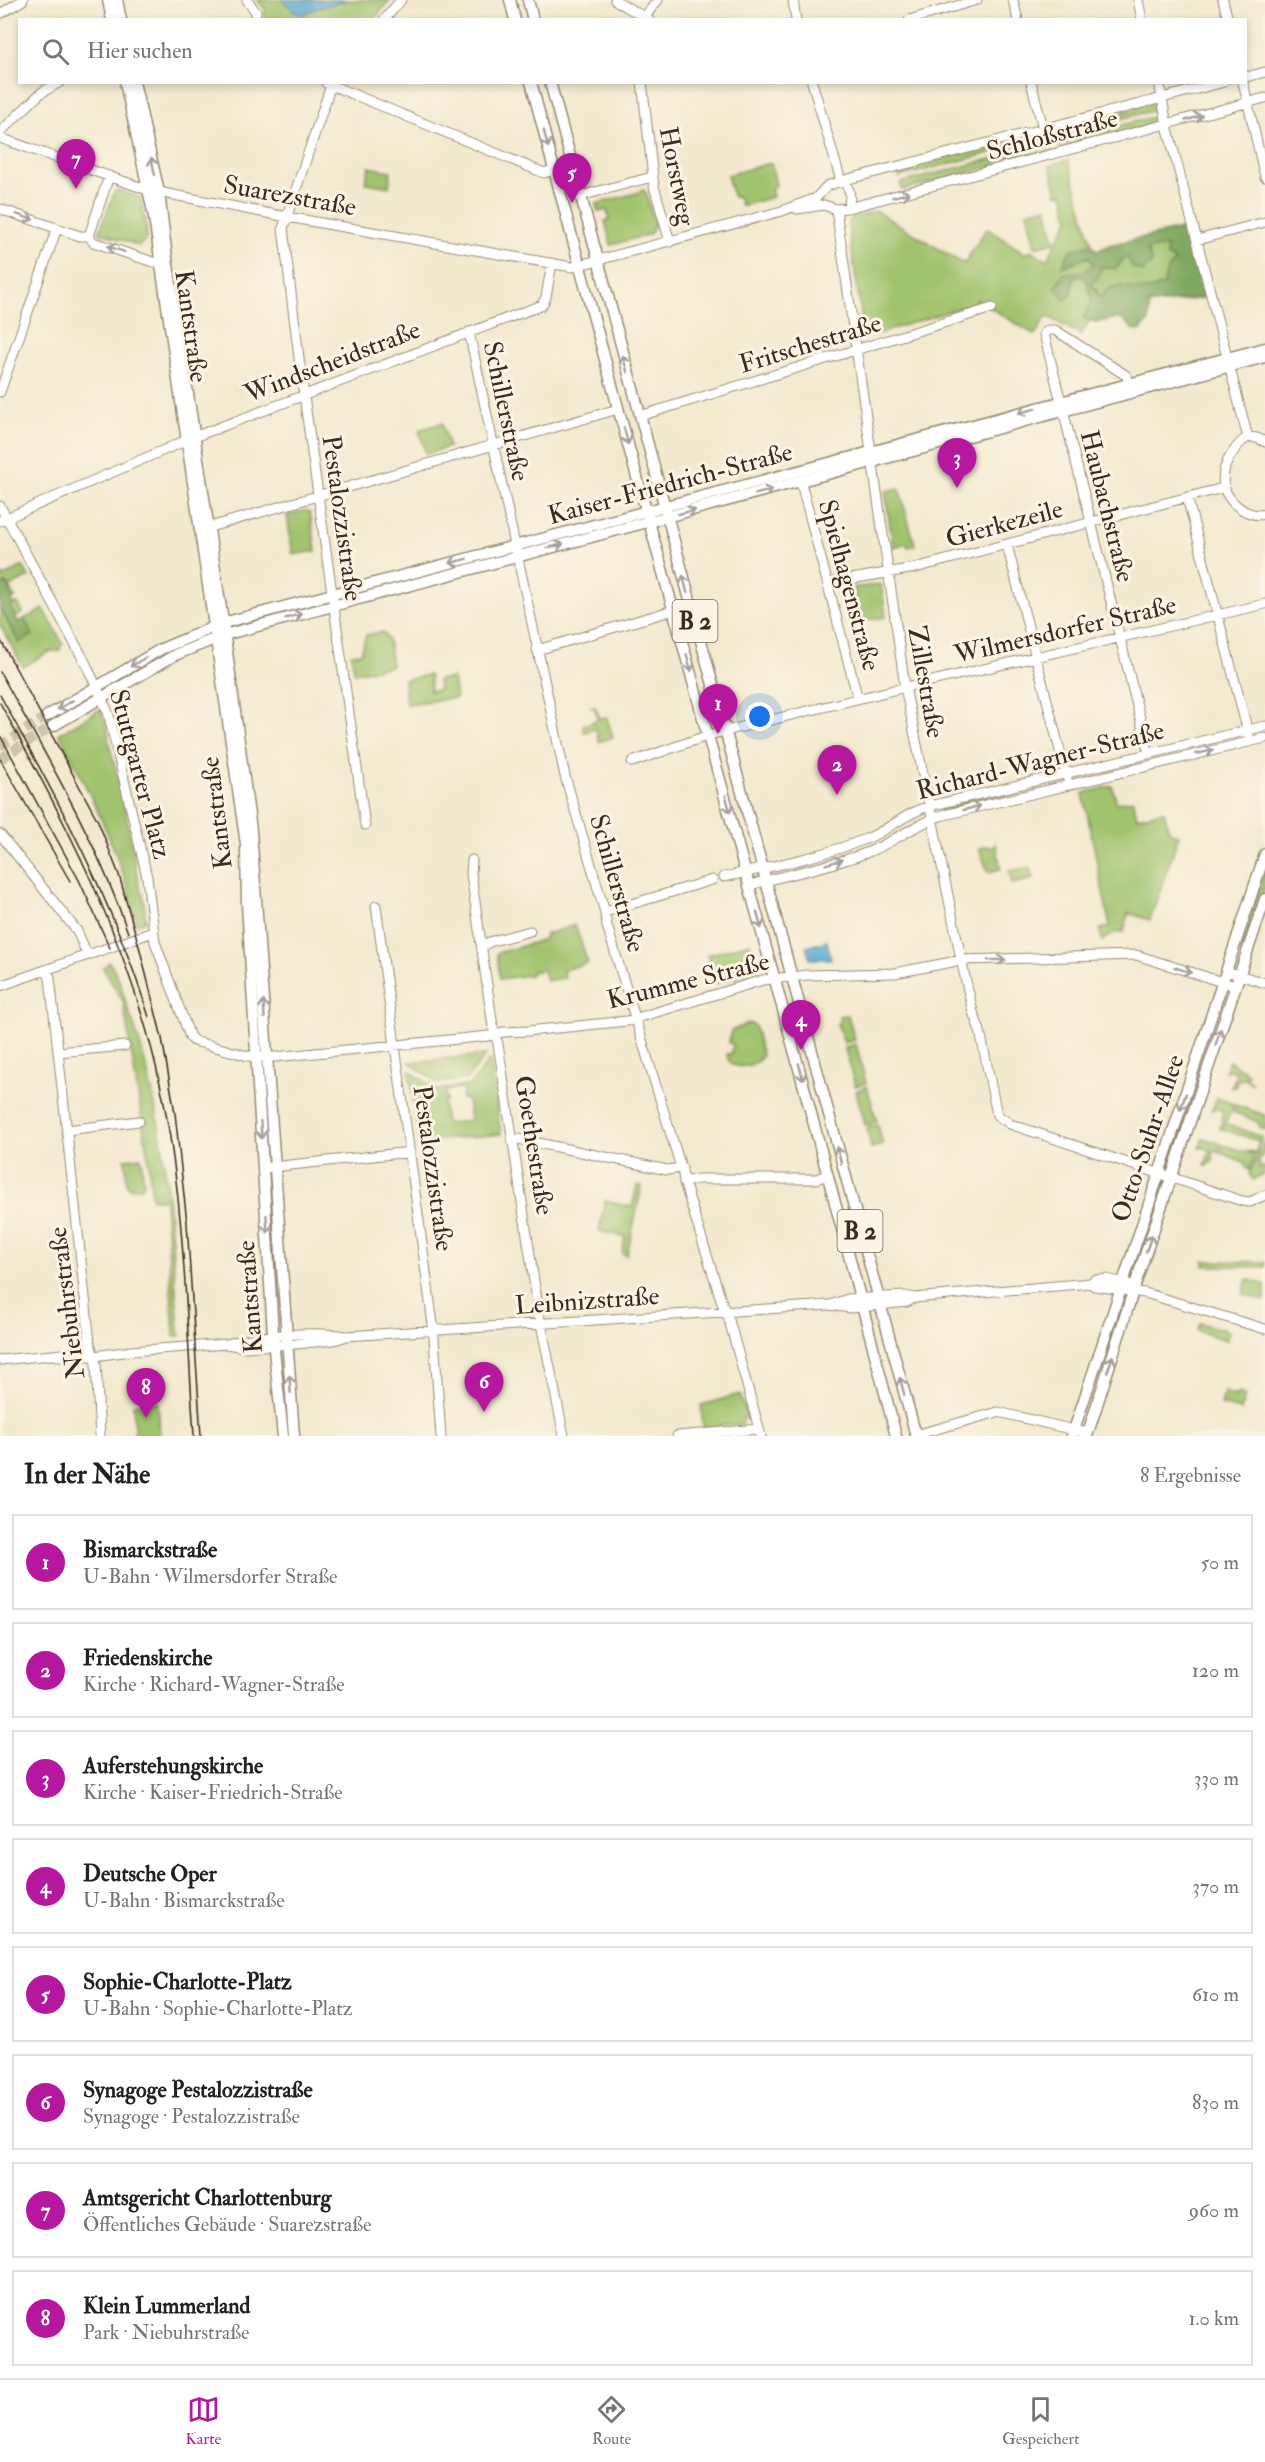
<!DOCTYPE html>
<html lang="de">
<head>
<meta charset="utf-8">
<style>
  body { margin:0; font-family:"IM FELL Double Pica",serif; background:#f6f6f6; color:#202124 }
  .you { position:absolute; left:760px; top:717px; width:21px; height:21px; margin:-15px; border:4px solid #fff; border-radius:50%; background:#1a73e8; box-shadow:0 0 0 9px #1a73e833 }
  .badge { display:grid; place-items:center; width:39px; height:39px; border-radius:50%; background:#b5179e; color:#fff; font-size:20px; font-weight:700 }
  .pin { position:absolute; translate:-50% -50px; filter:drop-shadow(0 2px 3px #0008) }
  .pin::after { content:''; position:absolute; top:32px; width:21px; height:18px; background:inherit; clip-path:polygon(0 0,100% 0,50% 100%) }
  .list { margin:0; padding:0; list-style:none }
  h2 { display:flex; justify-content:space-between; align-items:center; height:78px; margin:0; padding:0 24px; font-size:26px }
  h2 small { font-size:20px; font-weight:400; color:#757577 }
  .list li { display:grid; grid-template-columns:39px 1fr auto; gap:18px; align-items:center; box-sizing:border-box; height:96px; margin:0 12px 12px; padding:0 12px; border:2px solid #e0e0e0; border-radius:0px }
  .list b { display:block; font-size:22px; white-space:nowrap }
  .list p { margin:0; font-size:20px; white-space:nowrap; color:#757577 }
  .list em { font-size:20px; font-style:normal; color:#757577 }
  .icon { flex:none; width:33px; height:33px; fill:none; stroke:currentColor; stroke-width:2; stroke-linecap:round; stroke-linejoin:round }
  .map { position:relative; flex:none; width:1265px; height:1436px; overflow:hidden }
  .search { position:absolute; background:#fff; box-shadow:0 3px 9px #0003; left:18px; right:18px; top:18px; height:66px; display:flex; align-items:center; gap:15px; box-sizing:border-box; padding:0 21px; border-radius:0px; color:#757577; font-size:22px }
  .sheet { height:942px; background:#fff }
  nav { display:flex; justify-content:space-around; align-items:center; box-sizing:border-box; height:84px; border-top:2px solid #e0e0e0; background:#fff; font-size:16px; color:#757577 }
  nav a { display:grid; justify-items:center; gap:3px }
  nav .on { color:#b5179e }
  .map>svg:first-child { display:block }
  .green { fill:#a0c36d; stroke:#6e7646; stroke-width:1.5; fill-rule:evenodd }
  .forest { fill:#80a960; stroke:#5e6a3f; stroke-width:1.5; fill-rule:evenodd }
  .water { fill:#55a6d0; stroke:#486877; stroke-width:1.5 }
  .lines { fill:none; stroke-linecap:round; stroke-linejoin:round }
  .major-tunnel { stroke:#cec3ab; stroke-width:10; stroke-dasharray:10 5; stroke-linecap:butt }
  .minor-casing { stroke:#978a76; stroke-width:11 }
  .major-casing { stroke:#978a76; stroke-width:13 }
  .minor { stroke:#fff; stroke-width:9 }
  .major { stroke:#fff; stroke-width:10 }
  .tram { stroke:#3b2a1e; stroke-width:1.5 }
  .rail { stroke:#3b2a1e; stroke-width:1.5 }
  .oneway { stroke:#a79f9a }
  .labels { text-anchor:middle; stroke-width:6; stroke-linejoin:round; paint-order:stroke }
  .shield { fill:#fcf5e5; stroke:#75675a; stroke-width:1.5 }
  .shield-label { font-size:24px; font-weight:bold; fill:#3b2a1e }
  .street-label { font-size:26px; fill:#3b2a1e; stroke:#fcf5e5 }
</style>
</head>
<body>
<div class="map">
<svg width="1265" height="1436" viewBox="0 0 1265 1436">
  <rect width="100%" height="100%" fill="#fcf5e5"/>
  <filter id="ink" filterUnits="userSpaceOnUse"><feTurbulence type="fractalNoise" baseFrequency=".0167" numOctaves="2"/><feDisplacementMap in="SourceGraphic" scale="12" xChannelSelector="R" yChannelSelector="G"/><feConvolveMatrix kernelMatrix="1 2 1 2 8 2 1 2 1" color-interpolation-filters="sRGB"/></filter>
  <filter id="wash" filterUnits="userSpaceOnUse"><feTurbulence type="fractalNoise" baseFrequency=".008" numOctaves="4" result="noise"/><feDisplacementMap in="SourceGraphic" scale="24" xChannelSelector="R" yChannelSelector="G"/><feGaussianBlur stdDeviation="1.35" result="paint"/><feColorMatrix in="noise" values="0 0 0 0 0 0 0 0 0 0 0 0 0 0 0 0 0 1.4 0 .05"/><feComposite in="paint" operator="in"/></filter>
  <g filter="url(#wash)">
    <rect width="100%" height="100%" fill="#f3e9ce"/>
    <path class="green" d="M257 0H390L373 20 264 19 265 9Z
      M1154 103 1156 110 1112 121 1111 115Z
      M1107 116 1109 122 1055 136 1054 129Z
      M1157 116 1159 123 1116 135 1114 127Z
      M1110 128 1112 136 1059 149 1057 142Z
      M1050 130 1051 138 997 151 996 144Z
      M1053 143 1054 148 1050 152 1001 165 999 157Z
      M992 145 994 152 899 177 897 170Z
      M995 158 997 165 902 190 900 183Z
      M1068 160 1093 248 1098 252 1186 228 1203 298 1095 311 1081 335 1047 316 1035 335 976 299 975 303 874 335H864L848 224 852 218 876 211 964 264 987 228 1026 254 1030 250 1047 260 1069 219 1063 193 1057 194 1050 165Z
      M771 163 776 185 771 189 773 197 741 206 739 198 733 197 727 175Z
      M369 167 391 171 389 187 365 183Z
      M642 189 646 192 655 224 650 234 611 245 605 221 609 219 607 210 598 212 596 204 640 192Z
      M119 190 141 198 144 218H146L147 238 139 246 99 232 115 191Z
      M1047 207 1055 242 1035 247 1027 212Z
      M442 423 449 447 426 454 419 430Z
      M899 488 915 545 908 547 907 543 893 547 885 491Z
      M306 510 310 513 316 551 293 555 287 515Z
      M23 566 29 577 9 587 15 598 12 600 14 604 18 603 23 613 16 617 18 622 44 609 63 644 60 646V651H51L23 667 0 625V573L3 577Z
      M881 584 886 617 859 621 853 588Z
      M383 632 388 639 392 666 354 673 351 654 361 653 366 635Z
      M427 675 430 676V691L439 690 438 680 453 678 456 698 406 704 404 680Z
      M595 706 600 718H607L613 737 599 742 596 729 584 732 583 725 594 722V720L598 719 595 708 590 707Z
      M101 709 109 734 108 738 124 803 140 890 143 894 146 921 136 924C123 857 91 795 59 734Z
      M1026 786 1027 791 941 812 940 806Z
      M1112 786 1117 803 1133 800 1137 817 1164 811 1169 831 1179 835 1150 920 1128 913 1124 932 1113 933 1102 941 1100 929 1110 927 1083 793Z
      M996 844 1001 869 988 872 979 848 987 846 992 848Z
      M1030 867 1033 879 1012 884 1009 871Z
      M1265 868V887L1243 952 1240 951Z
      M575 925 588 963 563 970 565 978 546 981 543 970 531 972V975L500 979 497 953 543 940 546 934Z
      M750 943 758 971 715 983 707 955Z
      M109 962C120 976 123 995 129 1012 168 1116 169 1218 179 1329L181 1336H174L165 1199H152L148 1157 123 1001 103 968Z
      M848 1015 855 1040 844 1043 837 1023 840 1021 839 1016Z
      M749 1023 755 1026 762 1056C754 1069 728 1072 727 1054H731L733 1044 729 1043 731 1031Z
      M856 1044 866 1083 855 1086 845 1049V1047Z
      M486 1055 467 1079 438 1083 409 1062Z
      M490 1059 501 1134 419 1142 409 1070 437 1090 470 1085ZM457 1088 463 1090 462 1099H467L470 1120 446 1124 443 1102 447 1101 445 1092Z
      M1229 1061 1249 1074 1245 1077 1253 1084 1245 1079 1236 1080 1237 1086 1231 1088 1237 1073 1228 1069 1225 1072Z
      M867 1086 877 1122 865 1125 856 1091Z
      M1216 1098 1234 1104 1226 1122 1220 1128 1223 1111 1215 1108 1212 1111Z
      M1236 1105 1265 1115V1130L1260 1128 1258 1122 1233 1112Z
      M1227 1124 1262 1137 1256 1154 1248 1151 1256 1152 1259 1141 1221 1129Z
      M878 1125 883 1145 871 1148 867 1128Z
      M1203 1138 1222 1144 1219 1152 1218 1150 1212 1152 1214 1160 1207 1166H1205L1210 1150 1201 1147 1199 1149Z
      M1265 1140V1152L1259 1160 1260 1168 1265 1167V1173L1253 1180 1249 1174Z
      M1224 1145 1255 1155 1249 1170 1247 1169 1244 1162 1221 1153Z
      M141 1157 144 1184 141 1187 130 1188 127 1185 125 1159Z
      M637 1185 642 1186 627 1255 622 1254 625 1237 599 1231 605 1201 632 1207Z
      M1204 1261 1265 1262V1267L1204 1266Z
      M1247 1279 1265 1285V1301L1243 1294Z
      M1200 1323 1229 1331 1227 1340 1197 1331Z
      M1224 1392 1236 1396 1237 1393 1245 1395 1241 1410 1221 1405Z
      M740 1394 747 1418H743V1424L703 1427 701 1405Z
      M158 1402 160 1436H135L133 1404Z"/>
    <path class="forest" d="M1186 228 1203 298 1149 304V321L1140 331 1132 329C1121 312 1111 321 1097 322 1093 322 1088 319 1083 318L1092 301 1086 279 1081 276 1074 278 1071 295 1065 300 1055 287 1063 274 1085 271 1093 265 1089 257 1061 267 1071 250 1091 244 1097 251 1109 245ZM1166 246 1167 256 1175 261 1166 272 1164 285C1158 287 1151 290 1145 290 1125 290 1117 276 1101 297L1092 284 1099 276 1101 267 1116 269 1124 258H1128L1132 267 1143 272 1152 263 1147 250Z
      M6 583 15 598 12 600 14 605 10 607 18 622 24 619 33 635 19 643 0 608V586Z"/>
    <path class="water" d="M282 0H347L309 11 303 15 293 10Z
      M827 941 831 959H810L806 947Z"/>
  </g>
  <g filter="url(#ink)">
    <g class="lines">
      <path class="major-tunnel" d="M0 746 47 716
        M0 759 53 726"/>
      <defs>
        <path id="minor" d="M247 0 256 12 255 20
          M615 0 649 20
          M793 0 796 20
          M1013 0 1018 20
          M1138 0 1142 20
          M1223 0 1228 20
          M0 14 23 0
          M384 20 401 0
          M642 20 658 0
          M909 20 977 0
          M1246 77 1265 72
          M332 82 283 228 302 382 365 825
          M642 82 654 186 670 242
          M812 82 841 181
          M1031 82 1043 128
          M1159 82 1167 125 1248 438
          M1243 82 1265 177
          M326 83 544 173 554 170
          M0 132 41 93 60 82
          M0 138 148 190 287 217 572 267 782 211 816 198 827 186 841 181 1224 82
          M841 181C851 186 851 198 848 208
          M580 196 652 177
          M0 209 80 236H89L109 176
          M797 209 824 205 836 209 848 208 1265 98
          M836 209 905 687 963 968 973 1012 980 1031 997 1115 1010 1124 1242 1201 1250 1202 1265 1195
          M89 236 93 242 153 262H160
          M1197 240 1265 222
          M469 332 565 776 604 909 607 926 683 1174 684 1182 722 1303 729 1320 761 1436
          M1129 385 1127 376 1055 330H1048L1044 334 1149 754
          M0 392 57 228
          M640 416 992 308
          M1265 442C1260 439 1253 436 1247 438 1240 441 1235 449 1231 455 1218 475 1221 497 1243 510 1250 514 1257 516 1265 514
          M801 483 858 699
          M1187 497 1249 736
          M0 506 86 664 108 712 147 877 155 942 190 1037 194 1041 248 1056 275 1057 489 1036 503 1032 528 1031 627 1021 763 980 808 975 895 973 962 960 1136 955 1235 986
          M0 521 194 437 542 305 546 297 552 263
          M203 529 618 409
          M1007 545 1067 778
          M828 583 915 568 1223 488
          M537 650 674 610
          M632 762 709 735 910 686 1265 604
          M0 834 77 931 87 954
          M472 860 471 874 493 1027 498 1044 539 1314 564 1436
          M724 877C770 867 824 856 868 838 890 829 907 812 930 806L1265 726
          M750 885C788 874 829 867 866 853 892 843 914 825 940 816L1265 738
          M376 906 433 1324 441 1436
          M605 912 712 880
          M482 947 489 942 530 931
          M47 970 50 978 90 1343 96 1363 100 1436
          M1226 971 1265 983
          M0 986 153 932
          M58 1052 125 1046
          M67 1130 139 1121
          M512 1141 519 1139 667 1170 682 1168
          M263 1168 410 1152
          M684 1182 697 1179H816L828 1175
          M1091 1283 1094 1280 1107 1279 1128 1284
          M830 1305 848 1299 905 1296 914 1298 1091 1283 1094 1286 1145 1293 1265 1329
          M227 1344C258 1335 314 1331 346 1336L830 1305 851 1308 907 1302 914 1298
          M57 1356H94L131 1351 227 1344 244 1347 296 1344 334 1340 344 1337
          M0 1360 63 1354
          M915 1435 998 1412 1087 1433
          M677 1436 759 1429"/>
        <path id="major" d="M108 0 112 20
          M117 0 121 20
          M510 0 515 20
          M528 0 533 20
          M125 82 154 217 246 844 247 904 274 1350 283 1436
          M134 82 159 192 167 258 222 615 251 830 294 1436
          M531 82C649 535 780 983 896 1436
          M550 82 916 1436
          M47 716 161 649 223 623 1265 348
          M53 726 175 655 224 635 1265 357
          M1072 1436 1265 854
          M1087 1436 1138 1276 1265 899"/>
      </defs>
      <use href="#minor" class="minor-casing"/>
      <use href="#major" class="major-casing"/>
      <use href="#minor" class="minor"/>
      <use href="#major" class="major"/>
      <path class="tram" d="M0 639 98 821 119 875 140 950 162 1038 175 1113 187 1223 201 1436
        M0 672C47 757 97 841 128 933
        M0 695C58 800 113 901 149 1017"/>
      <path class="rail" d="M0 703C69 827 131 948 161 1088 185 1201 186 1320 194 1436
        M0 735 79 880 110 948
        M0 759 70 881"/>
    </g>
    <defs><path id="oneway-shaft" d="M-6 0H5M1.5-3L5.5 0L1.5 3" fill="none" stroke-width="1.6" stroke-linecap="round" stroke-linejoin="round" transform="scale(1.5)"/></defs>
    <g class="oneway">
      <use href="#oneway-shaft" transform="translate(1194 118) rotate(-16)"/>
      <use href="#oneway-shaft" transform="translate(546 139) rotate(75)"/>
      <use href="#oneway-shaft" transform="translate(153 166) rotate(-102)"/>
      <use href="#oneway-shaft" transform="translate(901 195) rotate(-14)"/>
      <use href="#oneway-shaft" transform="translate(25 217) rotate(19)"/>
      <use href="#oneway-shaft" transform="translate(116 249) rotate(-161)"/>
      <use href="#oneway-shaft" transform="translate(625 364) rotate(-106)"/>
      <use href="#oneway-shaft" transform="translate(1027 411) rotate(165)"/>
      <use href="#oneway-shaft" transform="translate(626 436) rotate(75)"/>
      <use href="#oneway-shaft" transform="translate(764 492) rotate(-15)"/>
      <use href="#oneway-shaft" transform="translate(687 512) rotate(-14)"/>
      <use href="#oneway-shaft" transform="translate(555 546) rotate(-15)"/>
      <use href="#oneway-shaft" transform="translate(458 561) rotate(166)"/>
      <use href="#oneway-shaft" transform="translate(685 584) rotate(-105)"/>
      <use href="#oneway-shaft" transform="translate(294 616) rotate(-15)"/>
      <use href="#oneway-shaft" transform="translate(138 662) rotate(150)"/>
      <use href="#oneway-shaft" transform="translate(689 663) rotate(74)"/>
      <use href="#oneway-shaft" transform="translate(65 705) rotate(149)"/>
      <use href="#oneway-shaft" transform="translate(1205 752) rotate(-13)"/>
      <use href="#oneway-shaft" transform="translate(728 804) rotate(75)"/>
      <use href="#oneway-shaft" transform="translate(972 808) rotate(-14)"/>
      <use href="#oneway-shaft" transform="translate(834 862) rotate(-15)"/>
      <use href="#oneway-shaft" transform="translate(759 920) rotate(75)"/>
      <use href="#oneway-shaft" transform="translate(997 960) rotate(-2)"/>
      <use href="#oneway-shaft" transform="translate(1183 970) rotate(18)"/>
      <use href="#oneway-shaft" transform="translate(264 1009) rotate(-94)"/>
      <use href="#oneway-shaft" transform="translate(1218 1037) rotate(-72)"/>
      <use href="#oneway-shaft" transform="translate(801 1072) rotate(75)"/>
      <use href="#oneway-shaft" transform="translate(1183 1102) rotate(109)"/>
      <use href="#oneway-shaft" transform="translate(261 1130) rotate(86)"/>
      <use href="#oneway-shaft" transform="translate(839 1155) rotate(-105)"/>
      <use href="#oneway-shaft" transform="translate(267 1224) rotate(86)"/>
      <use href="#oneway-shaft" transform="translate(1149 1243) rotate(-71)"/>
      <use href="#oneway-shaft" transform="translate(1110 1364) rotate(-71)"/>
      <use href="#oneway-shaft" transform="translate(290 1384) rotate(-94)"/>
      <use href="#oneway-shaft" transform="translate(902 1386) rotate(-105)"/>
    </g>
  </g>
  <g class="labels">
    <g class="shield">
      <rect x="672.5" y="600" width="45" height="42" rx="4.5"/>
      <rect x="837.5" y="1210" width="45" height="42" rx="4.5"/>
    </g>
    <g class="shield-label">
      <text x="695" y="629">B 2</text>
      <text x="860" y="1239">B 2</text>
    </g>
    <g class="street-label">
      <text transform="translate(1052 134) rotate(-15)" y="9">Schloßstraße</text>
      <text transform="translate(678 176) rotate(79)" y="9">Horstweg</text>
      <text transform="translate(290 195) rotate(10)" y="9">Suarezstraße</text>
      <text transform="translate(192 326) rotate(82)" y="9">Kantstraße</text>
      <text transform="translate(810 343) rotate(-17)" y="9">Fritschestraße</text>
      <text transform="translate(332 361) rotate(-21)" y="9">Windscheidstraße</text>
      <text transform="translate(507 411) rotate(78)" y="9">Schillerstraße</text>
      <text transform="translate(670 483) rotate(-15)" y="9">Kaiser-Friedrich-Straße</text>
      <text transform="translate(1108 506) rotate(76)" y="9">Haubachstraße</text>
      <text transform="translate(343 518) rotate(82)" y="9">Pestalozzistraße</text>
      <text transform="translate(1004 523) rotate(-15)" y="9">Gierkezeile</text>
      <text transform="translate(850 585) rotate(75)" y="9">Spielhagenstraße</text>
      <text transform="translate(1065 629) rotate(-13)" y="9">Wilmersdorfer Straße</text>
      <text transform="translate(927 682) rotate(80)" y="9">Zillestraße</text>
      <text transform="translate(1040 760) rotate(-14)" y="9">Richard-Wagner-Straße</text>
      <text transform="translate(141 774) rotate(75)" y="9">Stuttgarter Platz</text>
      <text transform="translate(216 813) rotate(-97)" y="9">Kantstraße</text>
      <text transform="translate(618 883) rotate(74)" y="9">Schillerstraße</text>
      <text transform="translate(688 980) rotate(-14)" y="9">Krumme Straße</text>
      <text transform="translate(1147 1138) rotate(-71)" y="9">Otto-Suhr-Allee</text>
      <text transform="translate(535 1145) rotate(81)" y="9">Goethestraße</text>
      <text transform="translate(434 1168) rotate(82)" y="9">Pestalozzistraße</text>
      <text transform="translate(249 1297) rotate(-94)" y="9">Kantstraße</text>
      <text transform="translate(587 1300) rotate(-4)" y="9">Leibnizstraße</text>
      <text transform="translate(66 1303) rotate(-97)" y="9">Niebuhrstraße</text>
    </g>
  </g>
</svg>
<div class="you"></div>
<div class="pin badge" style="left:718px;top:734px">1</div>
<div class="pin badge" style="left:837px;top:795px">2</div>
<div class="pin badge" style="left:957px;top:488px">3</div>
<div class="pin badge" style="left:801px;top:1050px">4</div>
<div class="pin badge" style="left:572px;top:203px">5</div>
<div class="pin badge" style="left:484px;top:1412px">6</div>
<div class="pin badge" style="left:76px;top:189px">7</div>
<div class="pin badge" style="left:146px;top:1418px">8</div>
<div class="search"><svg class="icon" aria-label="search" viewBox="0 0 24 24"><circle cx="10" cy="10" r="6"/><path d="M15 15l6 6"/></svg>Hier suchen</div>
</div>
<section class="sheet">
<h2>In der Nähe<small>8 Ergebnisse</small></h2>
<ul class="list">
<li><span class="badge">1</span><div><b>Bismarckstraße</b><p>U-Bahn · Wilmersdorfer Straße</p></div><em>50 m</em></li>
<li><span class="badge">2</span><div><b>Friedenskirche</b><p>Kirche · Richard-Wagner-Straße</p></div><em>120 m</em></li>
<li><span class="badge">3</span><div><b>Auferstehungskirche</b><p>Kirche · Kaiser-Friedrich-Straße</p></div><em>330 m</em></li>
<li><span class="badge">4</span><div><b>Deutsche Oper</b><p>U-Bahn · Bismarckstraße</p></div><em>370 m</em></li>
<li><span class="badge">5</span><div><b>Sophie-Charlotte-Platz</b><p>U-Bahn · Sophie-Charlotte-Platz</p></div><em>610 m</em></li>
<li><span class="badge">6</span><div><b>Synagoge Pestalozzistraße</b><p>Synagoge · Pestalozzistraße</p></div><em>830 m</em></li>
<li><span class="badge">7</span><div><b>Amtsgericht Charlottenburg</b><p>Öffentliches Gebäude · Suarezstraße</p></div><em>960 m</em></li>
<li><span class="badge">8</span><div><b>Klein Lummerland</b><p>Park · Niebuhrstraße</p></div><em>1.0 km</em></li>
</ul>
</section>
<nav>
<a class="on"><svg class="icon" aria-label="map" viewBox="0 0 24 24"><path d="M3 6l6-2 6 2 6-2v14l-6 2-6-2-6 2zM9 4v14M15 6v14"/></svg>Karte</a>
<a><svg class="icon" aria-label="directions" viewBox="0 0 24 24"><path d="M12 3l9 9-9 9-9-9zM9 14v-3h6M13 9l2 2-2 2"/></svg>Route</a>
<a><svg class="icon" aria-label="saved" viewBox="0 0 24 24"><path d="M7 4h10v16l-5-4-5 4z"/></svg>Gespeichert</a>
</nav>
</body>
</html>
